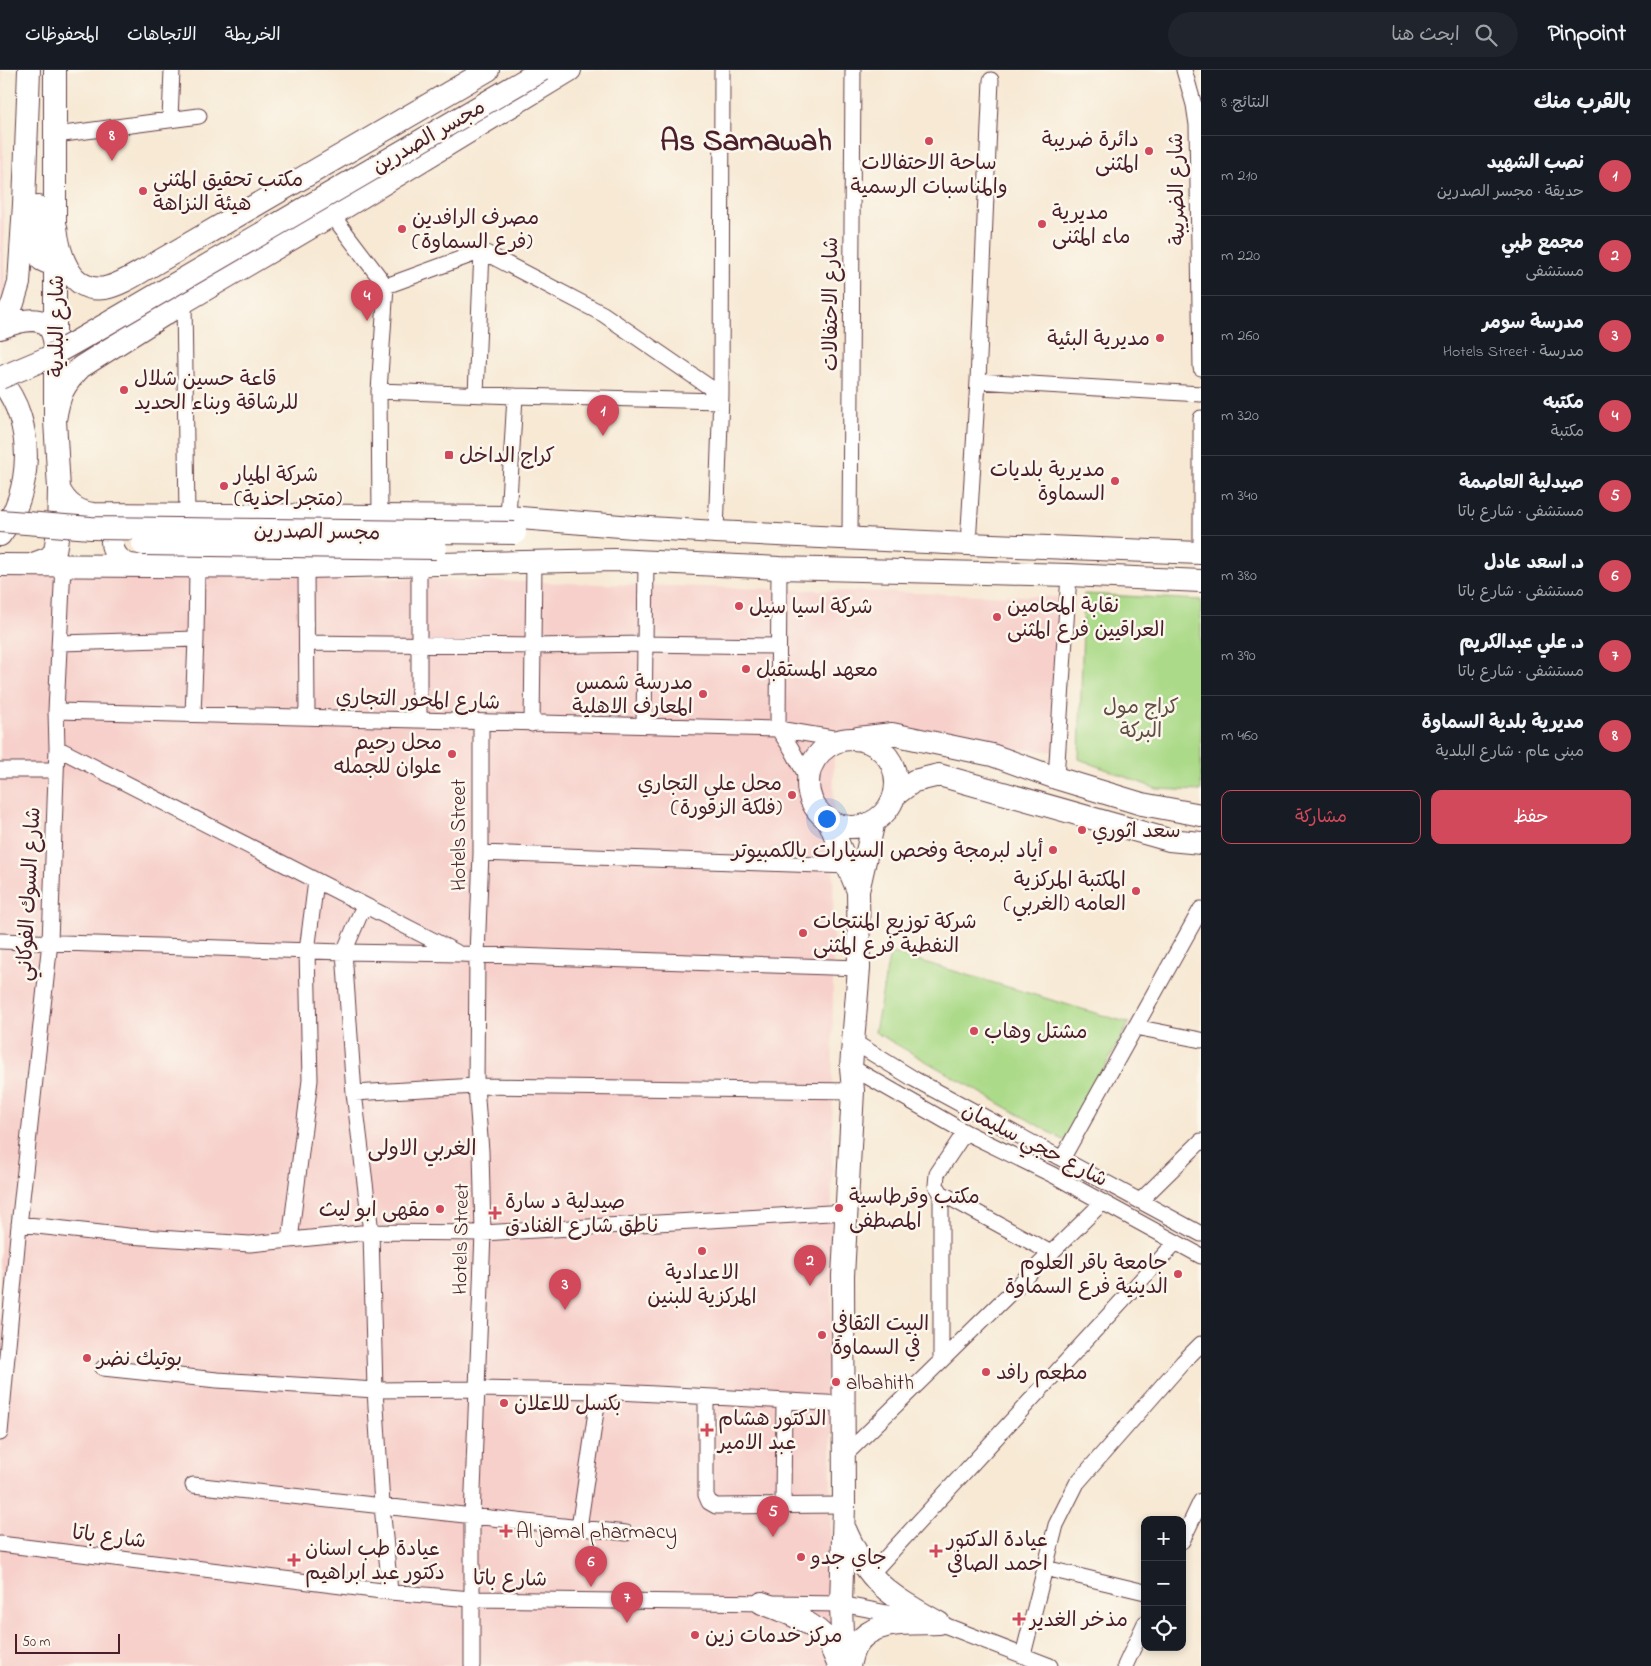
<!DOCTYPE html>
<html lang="ar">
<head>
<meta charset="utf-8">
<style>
  body { margin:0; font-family:"Indie Flower","Playpen Sans Arabic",sans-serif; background:#20242c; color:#f1f3f6; direction:rtl }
  .controls { position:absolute; right:15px; bottom:15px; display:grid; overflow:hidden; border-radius:10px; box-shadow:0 2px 8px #0003 }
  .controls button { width:45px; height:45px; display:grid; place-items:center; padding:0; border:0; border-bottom:1px solid #363941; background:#171b24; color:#f1f3f6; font:25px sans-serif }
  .scale { position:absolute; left:15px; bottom:12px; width:105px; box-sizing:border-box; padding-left:5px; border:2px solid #4a1f2b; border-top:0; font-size:14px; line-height:18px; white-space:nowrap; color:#4a1f2b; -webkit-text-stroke:4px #fbf7ec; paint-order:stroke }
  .you { position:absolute; left:826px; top:748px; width:18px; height:18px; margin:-12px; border:4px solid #fff; border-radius:50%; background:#1a73e8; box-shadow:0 0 0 8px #1a73e833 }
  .badge { display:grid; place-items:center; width:32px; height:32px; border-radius:50%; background:#d1495b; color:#fff; font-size:16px; font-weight:700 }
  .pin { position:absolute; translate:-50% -41px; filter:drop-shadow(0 1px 2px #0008) }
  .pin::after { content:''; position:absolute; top:26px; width:18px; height:15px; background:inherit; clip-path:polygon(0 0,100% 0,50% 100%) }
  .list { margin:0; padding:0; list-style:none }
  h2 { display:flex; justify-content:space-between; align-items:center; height:65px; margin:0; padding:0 20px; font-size:21px }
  h2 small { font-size:16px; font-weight:400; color:#9ea1a6 }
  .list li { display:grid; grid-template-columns:32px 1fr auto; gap:15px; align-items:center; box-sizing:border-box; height:80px; padding:0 20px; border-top:1px solid #363941 }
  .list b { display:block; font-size:19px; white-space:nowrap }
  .list p { margin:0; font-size:16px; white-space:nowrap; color:#9ea1a6 }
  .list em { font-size:16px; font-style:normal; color:#9ea1a6 }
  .actions { display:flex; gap:10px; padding:15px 20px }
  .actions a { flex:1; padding:11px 0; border:1px solid #d1495b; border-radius:10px; text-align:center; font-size:18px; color:#d1495b }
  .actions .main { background:#d1495b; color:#fff }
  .icon { flex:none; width:28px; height:28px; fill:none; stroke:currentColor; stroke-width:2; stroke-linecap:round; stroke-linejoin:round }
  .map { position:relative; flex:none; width:1201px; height:1596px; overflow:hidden; direction:ltr }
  header { display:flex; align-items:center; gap:30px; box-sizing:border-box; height:70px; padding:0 25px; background:#171b24; border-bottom:1px solid #363941 }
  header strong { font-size:24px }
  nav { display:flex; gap:28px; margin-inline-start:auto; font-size:18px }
  .search { width:350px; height:45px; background:#20242c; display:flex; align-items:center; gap:12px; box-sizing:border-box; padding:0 18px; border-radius:28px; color:#9ea1a6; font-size:19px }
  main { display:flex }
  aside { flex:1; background:#171b24 }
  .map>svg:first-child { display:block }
  .built { fill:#f7d0cb }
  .green { fill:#abda88; stroke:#7a7c5a }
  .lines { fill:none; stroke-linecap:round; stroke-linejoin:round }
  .street-casing { stroke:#643d44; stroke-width:17 }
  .secondary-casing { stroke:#643d44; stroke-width:24 }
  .street { stroke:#fff; stroke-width:15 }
  .secondary { stroke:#fff; stroke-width:22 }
  .secondary-bridge-casing { stroke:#643d44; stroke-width:24; stroke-linecap:butt }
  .secondary-bridge { stroke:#fff; stroke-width:22 }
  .poi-dot { fill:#d1495b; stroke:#fbf7ec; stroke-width:2 }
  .labels { text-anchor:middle; stroke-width:5; stroke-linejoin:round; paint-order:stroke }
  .street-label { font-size:21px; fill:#4a1f2b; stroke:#fbf7ec }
  .poi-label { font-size:21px; fill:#4a1f2b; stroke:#fbf7ec; text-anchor:start }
  .park-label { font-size:21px; fill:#624e42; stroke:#fbf7ec }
  .neighbourhood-label { font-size:22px; fill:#4a1f2b; stroke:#fbf7ec }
  .town-label { font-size:31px; font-weight:bold; fill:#4a1f2b; stroke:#fbf7ec }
</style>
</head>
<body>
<header>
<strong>Pinpoint</strong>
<div class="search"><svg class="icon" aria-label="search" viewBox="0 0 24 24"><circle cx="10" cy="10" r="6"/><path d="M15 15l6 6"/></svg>ابحث هنا</div>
<nav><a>الخريطة</a><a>الاتجاهات</a><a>المحفوظات</a></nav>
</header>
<main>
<aside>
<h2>بالقرب منك<small>النتائج: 8</small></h2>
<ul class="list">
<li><span class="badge">1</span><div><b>نصب الشهيد</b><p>حديقة · مجسر الصدرين</p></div><em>210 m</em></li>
<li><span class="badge">2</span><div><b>مجمع طبي</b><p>مستشفى</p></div><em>220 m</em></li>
<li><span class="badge">3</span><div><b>مدرسة سومر</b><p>مدرسة · Hotels Street</p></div><em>260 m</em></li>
<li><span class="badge">4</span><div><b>مكتبه</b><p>مكتبة</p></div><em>320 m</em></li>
<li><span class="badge">5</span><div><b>صيدلية العاصمة</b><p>مستشفى · شارع باتا</p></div><em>340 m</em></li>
<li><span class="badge">6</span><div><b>د. اسعد عادل</b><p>مستشفى · شارع باتا</p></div><em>380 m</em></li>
<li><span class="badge">7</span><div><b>د. علي عبدالكريم</b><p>مستشفى · شارع باتا</p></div><em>390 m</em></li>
<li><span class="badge">8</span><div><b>مديرية بلدية السماوة</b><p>مبنى عام · شارع البلدية</p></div><em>460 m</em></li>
</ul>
<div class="actions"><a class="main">حفظ</a><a>مشاركة</a></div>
</aside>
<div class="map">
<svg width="1201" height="1596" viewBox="0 0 1201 1596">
  <rect width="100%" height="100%" fill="#fbf7ec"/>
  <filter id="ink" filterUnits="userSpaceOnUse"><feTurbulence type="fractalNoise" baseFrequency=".02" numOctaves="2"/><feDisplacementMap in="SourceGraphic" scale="10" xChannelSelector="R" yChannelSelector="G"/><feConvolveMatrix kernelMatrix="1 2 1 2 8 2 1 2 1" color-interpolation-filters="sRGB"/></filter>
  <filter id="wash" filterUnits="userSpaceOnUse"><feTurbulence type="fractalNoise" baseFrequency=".0096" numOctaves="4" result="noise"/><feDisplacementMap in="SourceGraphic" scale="20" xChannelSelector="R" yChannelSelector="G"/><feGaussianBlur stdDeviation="1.12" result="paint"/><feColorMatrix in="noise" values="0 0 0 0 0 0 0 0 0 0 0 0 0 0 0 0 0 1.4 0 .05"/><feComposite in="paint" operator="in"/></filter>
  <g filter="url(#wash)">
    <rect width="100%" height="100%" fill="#f7e9d4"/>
    <path class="built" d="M0 0H2L5 242H0Z
      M0 497 1060 527 1056 682 834 666 830 1596H0Z"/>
    <path class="green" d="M1084 524 1201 530V721L1157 719 1079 689Z
      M890 882 1129 953 1065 1071 875 962Z"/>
  </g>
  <g filter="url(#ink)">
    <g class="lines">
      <defs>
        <path id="street" d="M1184 0 1194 35 1197 55 1201 298
          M170 49 172 0
          M56 65 199 46
          M332 145 386 216 379 321 380 446
          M386 216 482 181 603 244 721 325
          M184 232 187 446
          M978 311 1201 324
          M379 321 515 326 721 331
          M476 324 482 181
          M508 447 515 326
          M716 462 721 325 722 0
          M850 468 853 0
          M968 474 978 311 991 10
          M1201 483V348
          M306 497 307 647
          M60 573 196 569
          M307 573 534 576 644 574 778 576
          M56 641 778 659 845 670
          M193 644 196 569 197 497
          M419 649V495
          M532 654 534 493
          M644 655 646 491
          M778 659 779 498
          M778 659 791 678 808 709
          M57 678 456 882
          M0 700H56
          M1056 708 1069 505
          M481 783 849 796
          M364 835 344 882 354 1023 371 1162 375 1320 382 1435 390 1522
          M0 871 344 882 460 884 859 898
          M1135 957 1201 970
          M854 972 914 1009 1201 1164
          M851 997 965 1062 1053 1105 1201 1186
          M354 1023 476 1016 853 1021
          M965 1062 937 1104 936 1115 941 1123 1051 1183
          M1062 1089 1201 839
          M1140 1131 1201 1071
          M19 1154 128 1166 250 1174 371 1162 483 1163 847 1142
          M290 1170 310 1010 307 881 316 811
          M941 1291V1123
          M103 1298 217 1310 375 1320 477 1319 599 1321 844 1334
          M706 1327V1425L709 1432 716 1436 844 1435
          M0 1363 18 1165 50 872 57 678 56 641 63 495
          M844 1386 1103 1132
          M193 1415 626 1463
          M783 1435 784 1331
          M579 1458 599 1321
          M1182 1471 1201 1431
          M0 1474 390 1522 471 1529 841 1534 939 1553 1050 1596
          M1045 1498 1145 1522
          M870 1505 1176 1172
          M1023 1585 1056 1455 1077 1413 1183 1292 1201 1274
          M472 1596V1447L483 1163 481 1081 476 1016 477 885 481 783V653
          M1125 1596 1145 1553"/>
        <path id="secondary" d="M38 137 39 180 42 190 46 192C54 190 55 183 55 177
          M56 157C59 184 70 224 105 218 119 215 132 207 144 200L488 0
          M0 252 9 241 13 233 19 213 24 134 29 0
          M0 258C13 253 41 243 50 259 53 263 54 269 55 275
          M0 310C36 352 33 423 0 465
          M55 350C59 325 63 315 81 297L184 232 332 145 570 0
          M59 419C66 434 77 442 93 444L508 447 633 457 716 462 968 474 1201 483
          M128 446C109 453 106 480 123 492 127 495 133 495 138 496
          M33 494 49 488 55 481 58 462 59 419 55 350V0
          M0 495 306 497 614 490 779 498 1069 505 1201 511
          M858 668 892 664 992 685 1056 708 1142 734 1201 745
          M808 713a44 44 0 1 1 88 0a44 44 0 1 1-88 0Z
          M894 726 914 711 939 705 1169 770 1201 773
          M829 751 858 821
          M845 1459C868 1513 889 1525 939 1553
          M762 1533C783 1541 806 1549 822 1564 830 1572 834 1585 839 1596
          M843 1596 841 1534 844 1435 843 1206 853 1021 851 997 859 898 858 821 874 751
          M849 1596C851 1588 852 1580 857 1574 874 1549 913 1554 939 1553"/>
      </defs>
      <use href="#street" class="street-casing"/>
      <use href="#secondary" class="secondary-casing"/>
      <use href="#street" class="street"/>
      <use href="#secondary" class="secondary"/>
      <defs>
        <path id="secondary-bridge" d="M0 308 45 289 79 270 542 0
          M0 451 91 458 515 463
          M143 474 436 478"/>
      </defs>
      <use href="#secondary-bridge" class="secondary-bridge-casing"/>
      <use href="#secondary-bridge" class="secondary-bridge"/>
    </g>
  </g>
  <g class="poi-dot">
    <circle cx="929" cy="71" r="5"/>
    <circle cx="1149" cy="81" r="5"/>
    <circle cx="143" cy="121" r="5"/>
    <circle cx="1042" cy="154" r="5"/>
    <circle cx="402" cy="159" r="5"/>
    <circle cx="1160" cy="268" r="5"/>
    <circle cx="124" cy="320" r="5"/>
    <rect x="444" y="380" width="10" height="10" rx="2.5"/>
    <circle cx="1115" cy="411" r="5"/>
    <circle cx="224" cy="416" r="5"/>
    <circle cx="739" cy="536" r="5"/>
    <circle cx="997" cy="547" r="5"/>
    <circle cx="746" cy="599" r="5"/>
    <circle cx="703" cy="624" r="5"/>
    <circle cx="452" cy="684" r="5"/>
    <circle cx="792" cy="725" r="5"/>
    <circle cx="1082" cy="760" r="5"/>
    <circle cx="1053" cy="780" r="5"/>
    <circle cx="1136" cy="821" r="5"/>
    <circle cx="803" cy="863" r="5"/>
    <circle cx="974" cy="961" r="5"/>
    <circle cx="839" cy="1138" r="5"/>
    <circle cx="440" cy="1139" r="5"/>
    <path d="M492.5 1135.5h5v5h5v5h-5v5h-5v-5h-5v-5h5z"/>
    <circle cx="702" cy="1181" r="5"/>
    <circle cx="1178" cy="1204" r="5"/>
    <circle cx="822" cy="1265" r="5"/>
    <circle cx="87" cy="1288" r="5"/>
    <circle cx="986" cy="1302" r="5"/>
    <circle cx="836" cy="1312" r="5"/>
    <circle cx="504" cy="1333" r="5"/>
    <path d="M704.5 1352.5h5v5h5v5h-5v5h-5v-5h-5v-5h5z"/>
    <path d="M503.5 1453.5h5v5h5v5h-5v5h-5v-5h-5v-5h5z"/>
    <path d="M933.5 1473.5h5v5h5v5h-5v5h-5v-5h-5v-5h5z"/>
    <circle cx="801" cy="1487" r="5"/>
    <path d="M291.5 1482.5h5v5h5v5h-5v5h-5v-5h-5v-5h5z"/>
    <path d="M1016.5 1541.5h5v5h5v5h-5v5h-5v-5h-5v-5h5z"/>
    <circle cx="695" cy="1565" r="5"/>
  </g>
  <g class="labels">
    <g class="street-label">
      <text transform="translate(428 66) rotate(-30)" y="7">مجسر الصدرين</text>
      <text transform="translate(1176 119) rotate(-91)" y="7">شارع الضريبة</text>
      <text transform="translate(830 234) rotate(-90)" y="7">شارع الاحتفالات</text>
      <text transform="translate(56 256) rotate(-90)" y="7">شارع البلدية</text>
      <text transform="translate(317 461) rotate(1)" y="7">مجسر الصدرين</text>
      <text transform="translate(418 629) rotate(2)" y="7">شارع المحور التجاري</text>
      <text transform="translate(458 765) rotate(-90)" y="7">Hotels Street</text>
      <text transform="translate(28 824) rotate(-87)" y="7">شارع السوك الفوكاني</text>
      <text transform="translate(1035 1074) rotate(27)" y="7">شارع حجي سليمان</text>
      <text transform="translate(460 1169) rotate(-89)" y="7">Hotels Street</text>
      <text transform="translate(109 1466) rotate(7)" y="7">شارع باتا</text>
      <text transform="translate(510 1508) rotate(1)" y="7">شارع باتا</text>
    </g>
    <g class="poi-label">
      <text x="1139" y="76" text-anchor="end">دائرة ضريبة<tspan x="1139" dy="24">المثنى</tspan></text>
      <text x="929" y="99" text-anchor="middle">ساحة الاحتفالات<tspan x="929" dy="24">والمناسبات الرسمية</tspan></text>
      <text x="153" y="116">مكتب تحقيق المثنى<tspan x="153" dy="24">هيئة النزاهة</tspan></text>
      <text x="1052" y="149">مديرية<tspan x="1052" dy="24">ماء المثنى</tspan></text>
      <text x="412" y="154">مصرف الرافدين<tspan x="412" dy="24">(فرع السماوة)</tspan></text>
      <text x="1150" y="275" text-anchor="end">مديرية البئية</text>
      <text x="134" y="315">قاعة حسين شلال<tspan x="134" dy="24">للرشاقة وبناء الحديد</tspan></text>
      <text x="459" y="392">كراج الداخل</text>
      <text x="1105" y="406" text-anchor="end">مديرية بلديات<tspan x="1105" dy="24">السماوة</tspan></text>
      <text x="234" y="411">شركة الميار<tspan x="234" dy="24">(متجر احذية)</tspan></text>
      <text x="1007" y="542">نقابة المحامين<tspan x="1007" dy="24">العراقيين فرع المثنى</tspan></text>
      <text x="749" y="543">شركة اسيا سيل</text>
      <text x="756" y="606">معهد المستقبل</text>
      <text x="693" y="619" text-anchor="end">مدرسة شمس<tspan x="693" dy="24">المعارف الاهلية</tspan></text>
      <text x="442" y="679" text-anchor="end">محل رحيم<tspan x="442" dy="24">علوان للجمله</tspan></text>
      <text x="782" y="720" text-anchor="end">محل علي التجاري<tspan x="782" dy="24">(فلكة الزقورة)</tspan></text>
      <text x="1092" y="767">سعد اثوري</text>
      <text x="1043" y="787" text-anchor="end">أياد لبرمجة وفحص السيارات بالكمبيوتر</text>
      <text x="1126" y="816" text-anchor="end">المكتبة المركزية<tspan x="1126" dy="24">العامه (الغربي)</tspan></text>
      <text x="813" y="858">شركة توزيع المنتجات<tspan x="813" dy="24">النفطية فرع المثنى</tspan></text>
      <text x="984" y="968">مشتل وهاب</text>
      <text x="849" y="1133">مكتب وقرطاسية<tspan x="849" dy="24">المصطفى</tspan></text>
      <text x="505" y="1138">صيدلية د سارة<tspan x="505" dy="24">ناطق شارع الفنادق</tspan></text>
      <text x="430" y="1146" text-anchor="end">مقهى ابو ليث</text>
      <text x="1168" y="1199" text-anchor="end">جامعة باقر العلوم<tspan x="1168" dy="24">الدينية فرع السماوة</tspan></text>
      <text x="702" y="1209" text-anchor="middle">الاعدادية<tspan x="702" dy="24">المركزية للبنين</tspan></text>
      <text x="832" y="1260">البيت الثقافي<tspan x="832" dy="24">في السماوة</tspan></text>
      <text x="97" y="1295">بوتيك نضر</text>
      <text x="996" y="1309">مطعم رافد</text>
      <text x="846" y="1319">albahith</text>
      <text x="514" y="1340">بكسل للاعلان</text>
      <text x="718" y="1355">الدكتور هشام<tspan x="718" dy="24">عبد الامير</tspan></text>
      <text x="516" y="1468">Al jamal pharmacy</text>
      <text x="947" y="1476">عيادة الدكتور<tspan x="947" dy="24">احمد الصافي</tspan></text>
      <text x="305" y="1485">عيادة طب اسنان<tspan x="305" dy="24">دكتور عبد ابراهيم</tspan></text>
      <text x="811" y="1494">جاي جدو</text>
      <text x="1030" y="1556">مذخر الغدير</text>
      <text x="705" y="1572">مركز خدمات زين</text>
    </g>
    <g class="park-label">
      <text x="1141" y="643">كراج مول<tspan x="1141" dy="24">البركة</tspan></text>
    </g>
    <g class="neighbourhood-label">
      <text x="422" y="1085">الغربي الاولى</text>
    </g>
    <g class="town-label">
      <text x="746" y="80">As Samawah</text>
    </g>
  </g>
</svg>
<div class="controls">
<button>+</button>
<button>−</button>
<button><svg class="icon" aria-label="locate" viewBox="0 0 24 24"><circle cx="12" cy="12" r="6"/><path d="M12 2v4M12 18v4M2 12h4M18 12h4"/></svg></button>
</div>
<div class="scale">50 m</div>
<div class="you"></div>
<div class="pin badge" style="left:603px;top:366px">1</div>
<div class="pin badge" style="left:810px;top:1216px">2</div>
<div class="pin badge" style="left:565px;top:1240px">3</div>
<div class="pin badge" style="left:367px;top:251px">4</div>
<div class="pin badge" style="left:773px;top:1467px">5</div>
<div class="pin badge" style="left:591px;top:1517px">6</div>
<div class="pin badge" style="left:627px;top:1553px">7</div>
<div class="pin badge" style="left:112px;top:91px">8</div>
</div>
</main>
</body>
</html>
